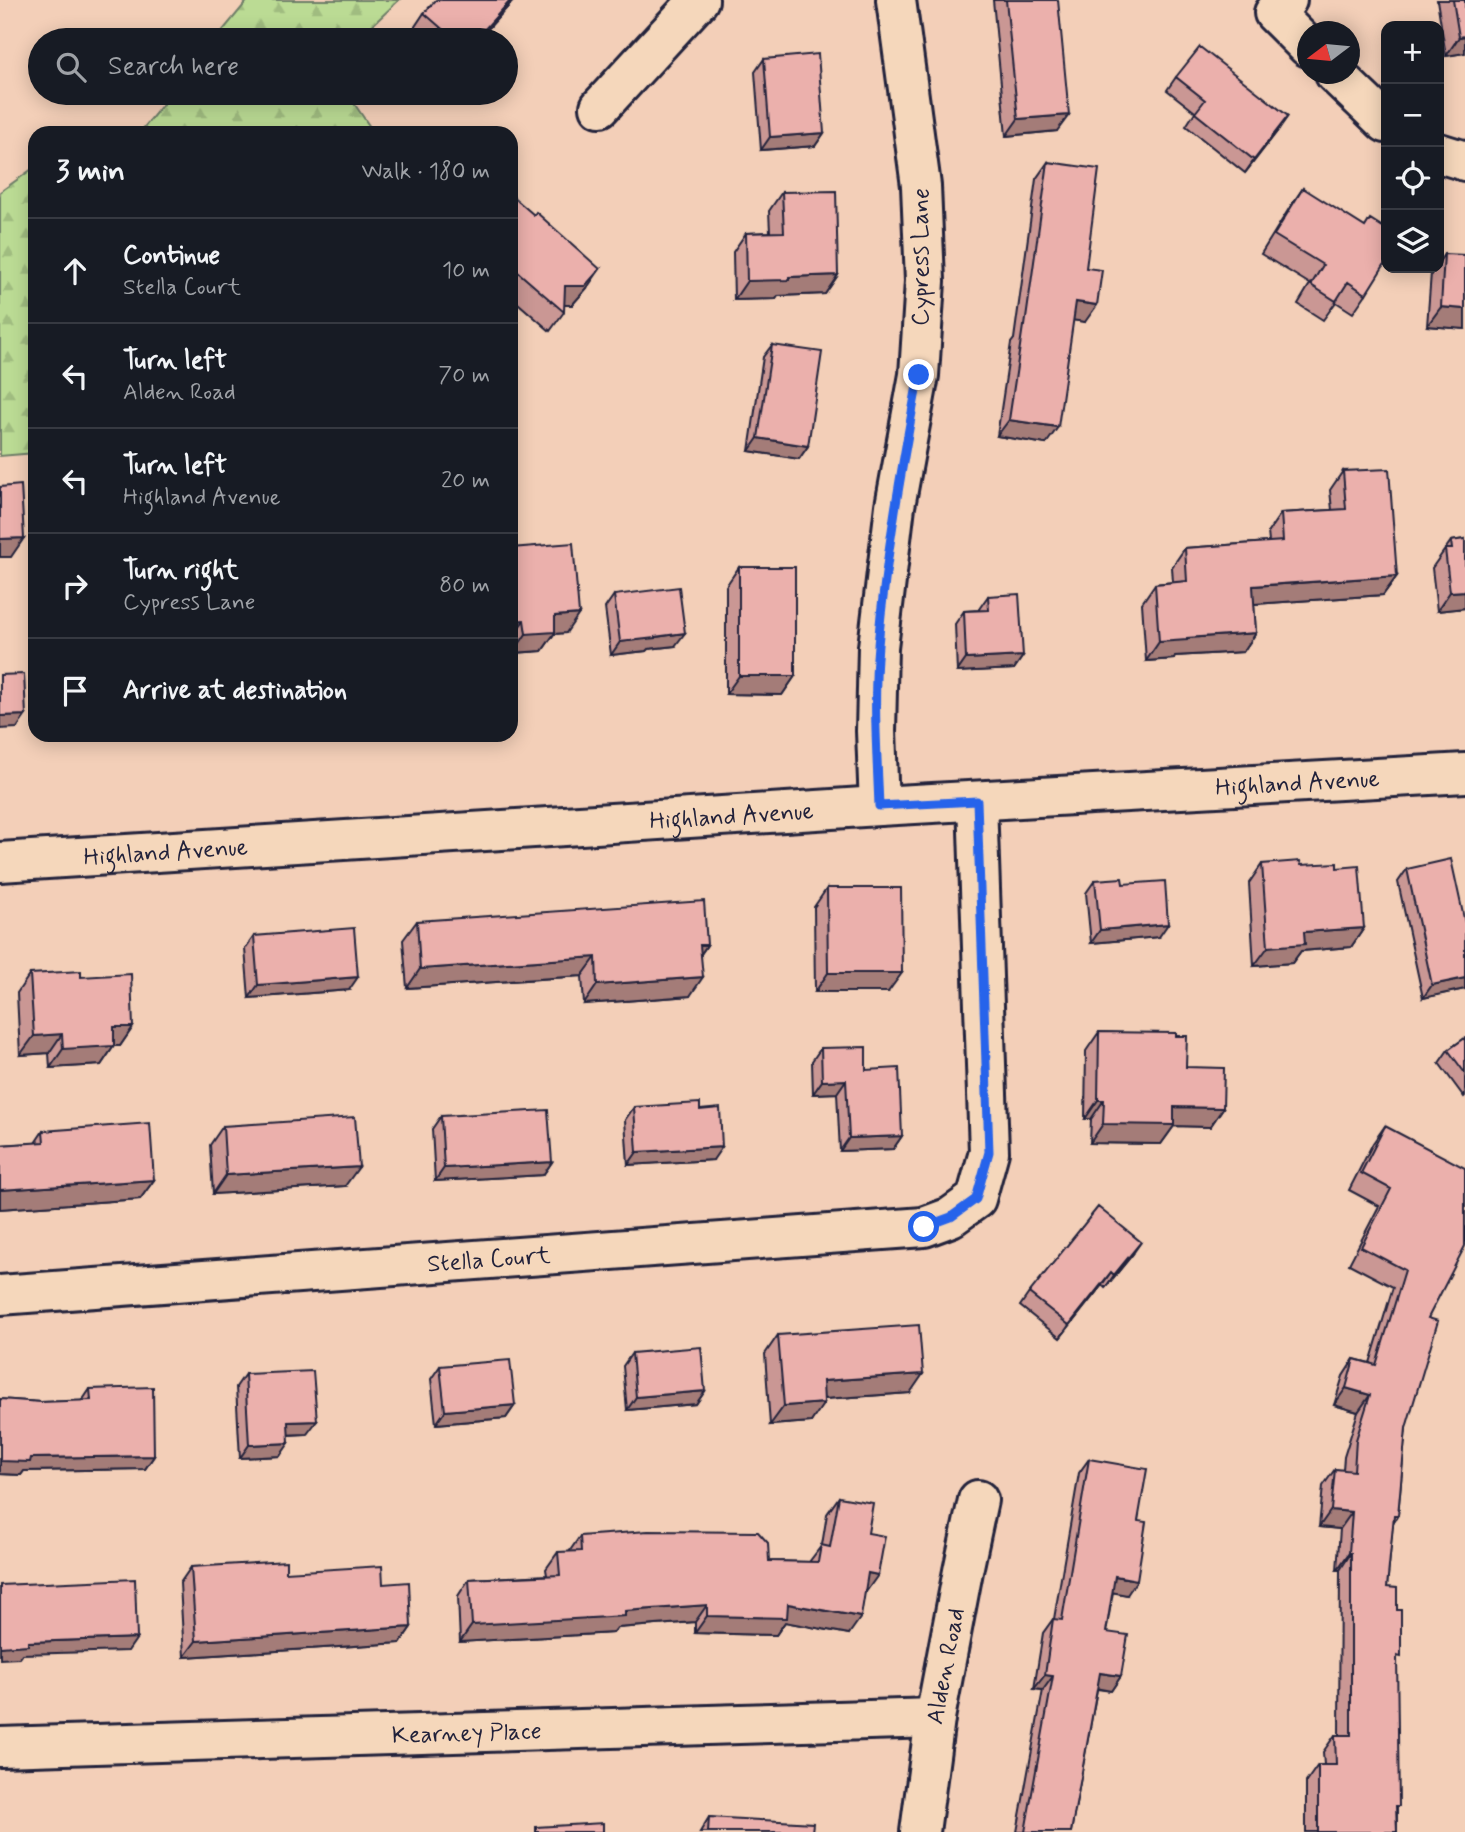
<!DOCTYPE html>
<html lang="en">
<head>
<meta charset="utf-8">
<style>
  body { margin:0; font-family:Mynerve,sans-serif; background:#242831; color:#f1f3f6 }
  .controls { position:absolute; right:21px; top:21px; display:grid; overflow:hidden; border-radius:14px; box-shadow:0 4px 18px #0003 }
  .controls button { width:63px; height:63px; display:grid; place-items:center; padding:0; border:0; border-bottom:2px solid #363941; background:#171b24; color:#f1f3f6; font:35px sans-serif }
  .compass { position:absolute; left:1297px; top:21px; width:63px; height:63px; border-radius:50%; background:#171b24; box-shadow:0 4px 18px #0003; rotate:254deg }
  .stop { position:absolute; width:21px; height:21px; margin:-16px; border:5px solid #2563eb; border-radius:50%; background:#fff }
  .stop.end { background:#2563eb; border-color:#fff; box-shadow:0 2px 7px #0008 }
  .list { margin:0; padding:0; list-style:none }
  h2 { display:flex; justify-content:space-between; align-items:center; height:91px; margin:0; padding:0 28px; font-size:30px }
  h2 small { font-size:23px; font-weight:400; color:#9ea1a6 }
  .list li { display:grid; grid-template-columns:46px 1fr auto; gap:21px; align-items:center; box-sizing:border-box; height:105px; padding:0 28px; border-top:2px solid #363941 }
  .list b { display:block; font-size:26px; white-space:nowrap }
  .list p { margin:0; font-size:23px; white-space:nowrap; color:#9ea1a6 }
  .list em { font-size:23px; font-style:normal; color:#9ea1a6 }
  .icon { flex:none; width:38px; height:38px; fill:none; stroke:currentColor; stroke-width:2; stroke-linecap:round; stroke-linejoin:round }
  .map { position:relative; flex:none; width:1465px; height:1832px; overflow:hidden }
  .search { position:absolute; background:#171b24; box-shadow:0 4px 18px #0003; left:28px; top:28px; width:490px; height:77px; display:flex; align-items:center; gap:18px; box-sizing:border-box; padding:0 24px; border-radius:38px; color:#9ea1a6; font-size:26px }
  .panel { position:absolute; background:#171b24; box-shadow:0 4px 18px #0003; left:28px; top:126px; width:490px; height:616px; border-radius:21px }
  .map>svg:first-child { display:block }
  .forest { fill:url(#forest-firs); stroke:#6e7e68; stroke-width:2 }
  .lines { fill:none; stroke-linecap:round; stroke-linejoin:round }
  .minor-casing { stroke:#22223b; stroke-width:44 }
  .minor { stroke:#f5d7bb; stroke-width:38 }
  .wall { fill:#ca9794; stroke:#22223b; stroke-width:2 }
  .shaded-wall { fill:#a47b78; stroke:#22223b; stroke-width:2 }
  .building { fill:#ebb0ac; stroke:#22223b; stroke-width:2 }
  .route { stroke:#2563eb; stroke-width:9 }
  .labels { text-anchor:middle; stroke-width:6; stroke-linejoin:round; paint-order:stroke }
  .street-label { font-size:24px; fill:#22223b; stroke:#f5d7bb }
</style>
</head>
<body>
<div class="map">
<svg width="1465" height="1832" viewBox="0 0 1465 1832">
  <defs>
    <pattern id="forest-firs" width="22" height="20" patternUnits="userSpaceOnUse" patternTransform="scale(1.75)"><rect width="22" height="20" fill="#bbdb94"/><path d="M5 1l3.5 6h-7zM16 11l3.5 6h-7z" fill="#a0bc80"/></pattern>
  </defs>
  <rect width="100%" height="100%" fill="#f3cfb8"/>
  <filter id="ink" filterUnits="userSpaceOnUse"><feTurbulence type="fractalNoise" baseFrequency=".0143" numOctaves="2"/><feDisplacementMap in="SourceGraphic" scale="14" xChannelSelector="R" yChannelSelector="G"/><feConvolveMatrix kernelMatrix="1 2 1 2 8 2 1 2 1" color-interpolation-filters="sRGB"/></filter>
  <g filter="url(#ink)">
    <path class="forest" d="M248 0H399L357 40H215Z
      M172 93H347L374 133H128L142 130Z
      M35 167V453L0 456V192Z"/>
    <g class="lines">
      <defs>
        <g id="minor">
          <path d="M1287 0 1274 13 1308 47"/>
          <path d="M1335 74 1386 123"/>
          <path d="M600 107 699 0"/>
          <path d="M1439 153 1465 161"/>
          <path d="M879 806 876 731 878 647 895 506 919 375 925 281 921 186 896 0"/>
          <path id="s1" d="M0 862 879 806 1465 773"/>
          <path id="s2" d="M0 1295 924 1227 951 1217 976 1199 989 1152 977 801"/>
          <path id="s3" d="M0 1747 935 1718"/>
          <path id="s4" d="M920 1832 935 1718 963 1571 978 1500"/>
        </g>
      </defs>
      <use href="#minor" class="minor-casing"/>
      <use href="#minor" class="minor"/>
    </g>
    <path class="wall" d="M514 0 478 40H423L412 31 424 13Z
      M993 0H1058L1057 131 1006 136Z
      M1437 0H1465V53L1446 56Z
      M764 59 824 133 815 146 761 150 755 72Z
      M1176 77 1279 129 1245 173 1186 126 1195 112 1167 90Z
      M1048 162 1086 268 1085 322 1073 320 1046 444 997 436 1011 343 1014 339 1036 179Z
      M1303 188 1366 294 1353 313 1336 302 1323 320 1298 304 1310 284 1261 254 1290 207Z
      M782 192 838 275 825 294 778 296 776 299 734 300 733 252 746 233 770 232 769 211Z
      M511 195 587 288 572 305H564V312L550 331 511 297Z
      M1444 254 1465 329 1427 326 1431 273 1435 268H1439V262Z
      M772 345 808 446 799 459 749 451 763 357Z
      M1343 471 1397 576 1383 595 1254 604 1256 633 1243 652 1175 656 1174 659 1146 661 1142 603 1155 584 1173 582 1172 567 1185 548 1269 542 1268 532 1281 513 1332 510 1330 490Z
      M1465 539V608L1437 611 1432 568 1451 541Z
      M511 548 566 633 554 634 542 651 513 653 511 639Z
      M739 567 795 676 782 695 726 694V586Z
      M614 595 675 646 648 649 646 651 611 655 605 608Z
      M988 596 1023 656 1014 669 957 672 955 624 964 611 979 610V609Z
      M1262 864 1337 868 1364 928 1351 947 1301 951 1292 963 1254 966 1249 883Z
      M1407 869 1465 989 1423 998 1398 882Z
      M1095 880 1123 884 1159 937 1091 943 1086 893Z
      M827 888 888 992H815L814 907Z
      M417 921 707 945 701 954 690 996 584 1004 582 976 407 988 403 940Z
      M254 936 349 990 249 998 245 949Z
      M30 974 81 977 133 1027 120 1046H114L101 1065 50 1068 49 1053 20 1055 17 993Z
      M1099 1032 1176 1036 1186 1067 1223 1108 1210 1127 1174 1126 1161 1144 1090 1143 1091 1119H1085L1086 1051Z
      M1465 1038V1096L1464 1097 1439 1063 1448 1050Z
      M821 1048 866 1070 902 1136 893 1149 840 1151 837 1093 813 1094 812 1061Z
      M634 1107 700 1110 713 1160 628 1165 625 1120Z
      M441 1116 552 1162 543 1175 435 1181 432 1129Z
      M223 1126 345 1186 213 1194 210 1145Z
      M1385 1126 1428 1318 1406 1428 1398 1515 1393 1523 1387 1587 1397 1662V1832H1306V1782L1318 1765H1324L1323 1752 1335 1735H1339L1340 1570H1337L1340 1529 1319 1527 1323 1486 1335 1469 1343 1470 1344 1457 1358 1412 1334 1405 1343 1376 1354 1359 1370 1363 1393 1287 1349 1264 1379 1206 1349 1190 1373 1143Z
      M43 1131 154 1180 140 1199 0 1209V1145L35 1143Z
      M1132 1255 1105 1288 1102 1285 1060 1338 1020 1306 1029 1293Z
      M778 1335 910 1393 824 1399 811 1422 770 1425 765 1354Z
      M632 1353 705 1391 696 1404 627 1410 623 1366Z
      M440 1366 515 1405 506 1418 436 1424 431 1379Z
      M245 1374 307 1434 289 1435 280 1456 240 1458 236 1387Z
      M90 1389 154 1456 145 1469 24 1471 21 1475 0 1474V1399L41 1402 82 1401Z
      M1089 1459 1127 1595 1113 1592 1106 1632 1121 1676 1111 1691 1097 1689 1071 1832H1017L1043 1690 1034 1689 1043 1633 1053 1619H1054L1079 1473Z
      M839 1497 868 1533 866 1592H865L849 1634 785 1622 776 1635 695 1633V1622L617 1628 613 1633 460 1642 458 1596 469 1579 547 1575 546 1569 558 1552H569L580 1536 769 1561 809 1562 822 1545 827 1514Z
      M191 1567 286 1572 383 1584 411 1627 400 1643 184 1657 180 1583Z
      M709 1817 812 1832H700Z"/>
    <path class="shaded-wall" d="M511 0H514L478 40H475Z
      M1465 36V53L1446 56 1459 37Z
      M1069 115 1057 131 1006 136 1018 119Z
      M1288 116 1279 129 1245 173 1254 160Z
      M824 133 815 146 761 150 770 137Z
      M600 269 587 288 572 305H556L565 286Z
      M838 275 825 294 778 296 776 299 734 300 747 281 789 277Z
      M1076 302 1097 305 1085 322 1064 319Z
      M1441 307 1465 309V329L1427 326Z
      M1009 420 1058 427 1046 444 997 436Z
      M758 438 808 446 799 459 749 451Z
      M24 538 11 557H0V539Z
      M1397 576 1383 595 1239 605 1253 586Z
      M1465 591V608L1437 611 1450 592Z
      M579 614 566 633 554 634 542 651 513 653 526 634 555 616Z
      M524 620 511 639V621Z
      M685 633 675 646 648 649 646 651 611 655 620 642Z
      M1256 633 1243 652 1175 656 1174 659 1146 661 1159 642 1187 638Z
      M1023 656 1014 669 957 672 966 659Z
      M739 676H795L782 695 726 694Z
      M26 715 17 728 0 729V716Z
      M1168 924 1159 937 1091 943 1100 930Z
      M1364 928 1351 947 1301 951 1292 963 1254 966 1268 947 1304 932Z
      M700 945H707L694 964Z
      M596 957 582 976 407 988 420 969Z
      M828 973H902L888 992H815Z
      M358 977 349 990 249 998 258 985Z
      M703 977 690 996 584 1004 597 985Z
      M1465 978V989L1423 998 1432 985Z
      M114 1027H133L120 1046H114L101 1065 50 1068 63 1049Z
      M62 1034 49 1053 20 1055 34 1036Z
      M846 1080 837 1093 813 1094 822 1081Z
      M1098 1100H1104L1091 1119H1085Z
      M1174 1107 1223 1108 1210 1127 1174 1126 1161 1144 1090 1143 1103 1124Z
      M902 1136 893 1149 840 1151 849 1138Z
      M722 1147 713 1160 628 1165 637 1152Z
      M552 1162 543 1175 435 1181 444 1168Z
      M359 1167 345 1186 213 1194 226 1175Z
      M154 1180 140 1199 0 1209V1190Z
      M1141 1242 1132 1255 1105 1288 1114 1275Z
      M1111 1272 1102 1285 1060 1338 1069 1325Z
      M923 1374 910 1393 809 1400 823 1381Z
      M1346 1388 1370 1395 1358 1412 1334 1405Z
      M705 1391 696 1404 627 1410 636 1397Z
      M824 1403 811 1422 770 1425 784 1406Z
      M515 1405 506 1418 436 1424 445 1411Z
      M317 1421 307 1434 279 1435 288 1422Z
      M289 1443 280 1456 240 1458 249 1445Z
      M154 1456 145 1469 24 1471 21 1475 0 1474V1461L31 1458Z
      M1331 1510 1352 1512 1340 1529 1319 1527Z
      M1349 1553H1351L1340 1570H1337Z
      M868 1573 878 1575 866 1592 856 1590Z
      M1115 1576 1137 1580 1127 1595 1105 1591Z
      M788 1604 861 1617 849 1634 785 1622 776 1635 695 1633 707 1616Z
      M707 1605 695 1622 617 1628 613 1633 460 1642 472 1625 625 1611Z
      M411 1627 400 1643 184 1657 196 1641Z
      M137 1638 128 1651 22 1654 19 1658 0 1659V1647L28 1642Z
      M1100 1673 1121 1676 1111 1691 1090 1687Z
      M1045 1675 1053 1676 1043 1690 1034 1689Z"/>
    <path class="building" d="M436 0H511L475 40H455L424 13Z
      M1006 0H1058L1069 115 1018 119Z
      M1453 0H1465V36L1459 37Z
      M1200 47 1288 116 1254 160 1195 113 1205 100 1176 77Z
      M818 54 824 133 770 137 764 59Z
      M1048 162 1099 169 1086 268 1102 270 1097 305 1076 302 1058 427 1009 420 1023 326H1025Z
      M1303 188 1365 227 1370 219 1386 229V262L1366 294 1348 282 1336 301 1311 285 1323 265 1274 235Z
      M836 191 838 275 789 277V280L747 281 746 233 784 232 782 192Z
      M511 195 534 215 536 212 600 269 585 286H565L564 312 511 266Z
      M1444 254 1465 255V309L1441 307Z
      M772 345 822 352 808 446 758 438Z
      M1389 469 1397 576 1253 586 1256 633 1187 638V640L1159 642 1155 584 1187 581 1185 548 1283 541 1281 513 1346 509 1343 471Z
      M21 485 24 538 0 539V487Z
      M1465 539V591L1450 592 1445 549H1452L1451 541Z
      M573 543 579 614 555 616V632L526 634 524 620 511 621V548Z
      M739 567H795V676H739Z
      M679 587 685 633 655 637V638L620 642 614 595Z
      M1019 594 1023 656 966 659 964 611 989 610 988 596Z
      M24 674 26 715 0 716V675Z
      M1451 859 1465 923V978L1432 985 1407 869Z
      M1300 861 1301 865 1337 863V868L1359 866 1364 928 1304 932 1305 944 1268 947 1262 864Z
      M1122 878 1123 884 1165 881 1168 924 1100 930 1095 880Z
      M827 888H901L902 973H828Z
      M704 901 707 945H700L703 977 597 985 596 957 420 969 417 921Z
      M354 928 358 977 258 985 254 936Z
      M81 971V977L131 974 133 1027H114V1046L63 1049 62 1034 34 1036 30 974Z
      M1099 1032 1176 1033V1036H1187L1186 1067 1224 1068 1223 1108 1174 1107V1125L1103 1124 1104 1100H1098Z
      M1465 1038V1073L1448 1050Z
      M866 1047V1070L899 1068 902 1136 849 1138 846 1080 822 1081 821 1048Z
      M700 1103V1110L720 1108 722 1147 637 1152 634 1107Z
      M548 1110 552 1162 444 1168 441 1116Z
      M355 1117 359 1167 226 1175 223 1126Z
      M150 1123 154 1180 0 1190V1145L44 1142 43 1131Z
      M1385 1126 1465 1168V1246L1428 1318 1438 1321 1406 1428 1398 1515H1394L1387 1587 1397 1588V1610H1401V1657L1397 1656 1399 1806H1396L1397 1832H1318V1765H1336L1335 1735H1351V1553H1349L1352 1512 1331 1510 1335 1469 1354 1471 1356 1440 1370 1395 1346 1388 1354 1359 1376 1365 1405 1270 1361 1247 1391 1189 1361 1173Z
      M1098 1207 1141 1242 1114 1275 1111 1272 1069 1325 1029 1293Z
      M919 1325 923 1374 823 1381 824 1403 784 1406 778 1335Z
      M701 1347 705 1391 636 1397 632 1353Z
      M510 1360 515 1405 445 1411 440 1366Z
      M313 1371 317 1421 288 1422 289 1443 249 1445 245 1374Z
      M153 1387 154 1456 31 1458 30 1462 0 1461V1399L41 1402 91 1400 90 1389Z
      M1089 1459 1147 1469 1138 1521 1146 1522 1137 1580 1115 1576 1106 1632 1128 1635 1121 1676 1100 1673 1071 1832H1025L1053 1676 1045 1675 1053 1619 1062 1620Z
      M839 1497 873 1503 868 1533 885 1536 878 1575 868 1573 861 1617 788 1604 787 1618 707 1616V1605L625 1611V1616L472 1625 469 1579 560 1575 558 1552 581 1551 580 1536 648 1531 758 1532 768 1543 769 1561 818 1562 821 1545 830 1547Z
      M286 1561V1572L382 1566 383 1584 409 1582 411 1627 196 1641 191 1567Z
      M135 1579 137 1638 28 1642V1645L0 1647V1585Z
      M709 1817 813 1823 812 1832H708Z
      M603 1823V1832H536V1827Z"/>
  </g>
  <g class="lines" filter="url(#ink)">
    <path class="route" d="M919 375C902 465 886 555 878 645 873 699 877 753 879 806L977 801 989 1152 976 1199 951 1217 924 1227"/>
  </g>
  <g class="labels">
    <g class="street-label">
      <text transform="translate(920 257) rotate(-90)" y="8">Cypress Lane</text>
      <text dy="8" stroke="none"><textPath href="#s1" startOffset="1300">Highland Avenue</textPath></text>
      <text dy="8" stroke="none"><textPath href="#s1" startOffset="733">Highland Avenue</textPath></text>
      <text dy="8" stroke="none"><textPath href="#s1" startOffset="166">Highland Avenue</textPath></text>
      <text dy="8" stroke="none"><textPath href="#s2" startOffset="490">Stella Court</textPath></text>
      <text dy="8" stroke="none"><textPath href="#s4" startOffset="168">Alden Road</textPath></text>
      <text dy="8" stroke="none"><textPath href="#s3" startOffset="467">Kearney Place</textPath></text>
    </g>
  </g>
</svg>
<div class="controls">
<button>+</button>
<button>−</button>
<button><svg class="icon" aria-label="locate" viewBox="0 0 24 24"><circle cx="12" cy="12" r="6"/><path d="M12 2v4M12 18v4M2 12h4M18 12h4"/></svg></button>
<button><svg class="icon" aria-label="layers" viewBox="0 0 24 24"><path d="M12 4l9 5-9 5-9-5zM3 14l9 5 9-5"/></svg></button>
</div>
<svg class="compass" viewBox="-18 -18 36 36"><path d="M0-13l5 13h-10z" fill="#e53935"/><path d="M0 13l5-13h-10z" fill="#9ea1a6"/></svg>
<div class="stop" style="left:924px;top:1227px"></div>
<div class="stop end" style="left:919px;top:375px"></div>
<div class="search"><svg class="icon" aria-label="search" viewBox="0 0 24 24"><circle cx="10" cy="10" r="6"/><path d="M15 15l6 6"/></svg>Search here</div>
<section class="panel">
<h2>3 min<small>Walk · 180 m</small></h2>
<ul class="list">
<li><svg class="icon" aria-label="ahead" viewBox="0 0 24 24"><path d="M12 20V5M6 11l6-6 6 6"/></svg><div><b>Continue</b><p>Stella Court</p></div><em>10 m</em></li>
<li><svg class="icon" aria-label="left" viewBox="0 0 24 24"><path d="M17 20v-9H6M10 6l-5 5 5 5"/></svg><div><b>Turn left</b><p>Alden Road</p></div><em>70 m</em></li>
<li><svg class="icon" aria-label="left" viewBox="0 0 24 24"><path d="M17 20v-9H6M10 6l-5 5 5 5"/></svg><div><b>Turn left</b><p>Highland Avenue</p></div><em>20 m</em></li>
<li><svg class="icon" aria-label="right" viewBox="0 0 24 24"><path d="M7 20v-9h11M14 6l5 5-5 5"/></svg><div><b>Turn right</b><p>Cypress Lane</p></div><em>80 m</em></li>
<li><svg class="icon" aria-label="arrive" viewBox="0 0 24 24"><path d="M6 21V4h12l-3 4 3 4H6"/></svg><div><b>Arrive at destination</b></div></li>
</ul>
</section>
</div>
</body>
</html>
